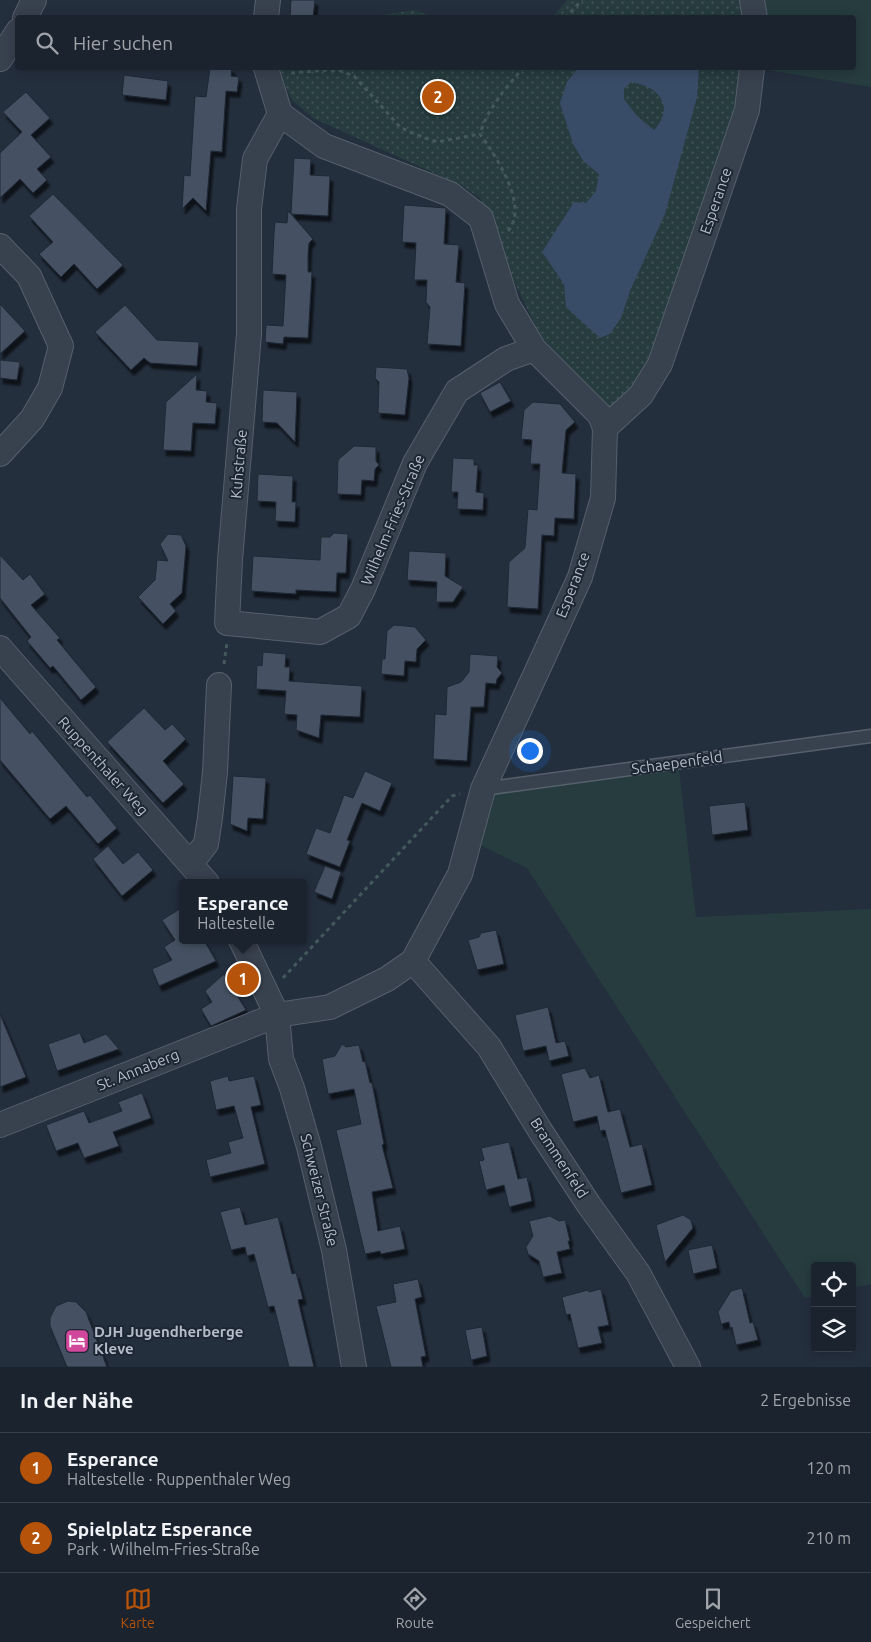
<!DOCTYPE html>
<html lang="de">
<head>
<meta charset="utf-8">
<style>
  body { margin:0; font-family:Ubuntu,sans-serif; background:#282f3a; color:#f1f3f6 }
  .controls { position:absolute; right:15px; bottom:15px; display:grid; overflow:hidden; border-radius:5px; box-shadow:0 2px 12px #0003 }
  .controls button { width:45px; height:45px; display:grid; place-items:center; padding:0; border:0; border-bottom:1px solid #39404a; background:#1b232e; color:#f1f3f6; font:25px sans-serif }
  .you { position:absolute; left:529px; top:750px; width:18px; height:18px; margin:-12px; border:4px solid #fff; border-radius:50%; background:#1a73e8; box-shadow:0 0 0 8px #1a73e833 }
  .badge { display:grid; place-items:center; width:32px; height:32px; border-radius:50%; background:#b45309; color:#fff; font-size:16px; font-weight:700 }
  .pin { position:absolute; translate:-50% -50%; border:2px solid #fff; box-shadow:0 1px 5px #0006 }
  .popup { position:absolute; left:179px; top:879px; width:128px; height:65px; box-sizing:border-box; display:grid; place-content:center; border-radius:5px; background:#1b232e; filter:drop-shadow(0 1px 4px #0005); font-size:16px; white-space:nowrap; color:#a0a4aa }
  .popup b { font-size:19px; color:#f1f3f6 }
  .popup::after { content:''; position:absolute; left:50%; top:100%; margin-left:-10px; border:10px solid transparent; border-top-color:#1b232e }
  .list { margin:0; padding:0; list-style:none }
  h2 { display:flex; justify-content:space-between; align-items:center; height:65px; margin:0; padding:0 20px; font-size:21px }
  h2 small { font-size:16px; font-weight:400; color:#a0a4aa }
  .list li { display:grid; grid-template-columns:32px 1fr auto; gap:15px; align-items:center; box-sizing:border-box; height:70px; padding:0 20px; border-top:1px solid #39404a }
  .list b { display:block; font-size:19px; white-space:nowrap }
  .list p { margin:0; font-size:16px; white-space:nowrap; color:#a0a4aa }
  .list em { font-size:16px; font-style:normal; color:#a0a4aa }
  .icon { flex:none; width:28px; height:28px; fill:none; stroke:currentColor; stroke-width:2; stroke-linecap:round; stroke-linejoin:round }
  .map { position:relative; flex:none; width:871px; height:1367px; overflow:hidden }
  .search { position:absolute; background:#1b232e; box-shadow:0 2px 12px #0003; left:15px; right:15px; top:15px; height:55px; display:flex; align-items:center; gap:12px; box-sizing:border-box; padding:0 18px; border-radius:5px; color:#a0a4aa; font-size:19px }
  .sheet { height:205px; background:#1b232e }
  nav { display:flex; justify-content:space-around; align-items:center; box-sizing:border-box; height:70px; border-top:1px solid #39404a; background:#1b232e; font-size:14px; color:#a0a4aa }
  nav a { display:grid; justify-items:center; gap:2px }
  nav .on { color:#b45309 }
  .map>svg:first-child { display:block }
  .grass { fill:#263c3f }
  .park { fill:url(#park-dots) }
  .water { fill:#394c67; fill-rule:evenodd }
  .building { fill:#455162; stroke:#1f2835; filter:url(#shadow) }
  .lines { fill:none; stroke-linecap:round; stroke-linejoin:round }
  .lane-casing { stroke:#565f6c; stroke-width:15 }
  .street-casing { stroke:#565f6c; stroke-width:26 }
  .path { stroke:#44595c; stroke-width:3; stroke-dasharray:4 4; stroke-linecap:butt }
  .lane { stroke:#38414e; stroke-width:12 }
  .street { stroke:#38414e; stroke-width:24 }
  .labels { text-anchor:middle; stroke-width:4; stroke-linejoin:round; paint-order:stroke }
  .street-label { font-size:15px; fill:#b4bcc9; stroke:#1d2633 }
  .poi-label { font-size:15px; font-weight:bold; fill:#b4bcc9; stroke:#1d2633; text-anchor:start }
</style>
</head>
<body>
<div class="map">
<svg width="871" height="1367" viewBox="0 0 871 1367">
  <defs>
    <pattern id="park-dots" width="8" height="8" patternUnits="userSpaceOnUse" patternTransform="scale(1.25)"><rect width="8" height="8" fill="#263c3f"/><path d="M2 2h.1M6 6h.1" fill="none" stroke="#435659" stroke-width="1.8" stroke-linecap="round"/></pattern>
    <filter id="shadow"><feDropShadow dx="3" dy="5.5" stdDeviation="1" flood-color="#0009"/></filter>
  </defs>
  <rect width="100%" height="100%" fill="#242f3e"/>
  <path class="grass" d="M763 0H871V87L761 69 762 68H854V18L764 17Z
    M679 769 696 917 871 909V1284L852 1288V1266H815V1296L805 1298 527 868 478 844 494 794Z"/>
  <path class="park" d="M567 0H743V17L552 18Z
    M414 10 434 17H368Z
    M277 68H742L736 114 661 330 636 387 611 408 540 336 514 281 480 198 462 186 313 118 292 100Z"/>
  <path class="water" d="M578 68H699L697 97 665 214 630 291 621 318 610 334 600 338 566 307 564 284 542 252 574 202 586 203 596 191 599 174 584 162 573 144 560 103 567 82ZM631 82C658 86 676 106 654 130L637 116 624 99V89Z"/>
  <path class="building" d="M291 0H315L313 18H290Z
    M210 68H232L231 76 239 77 237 92 226 91 222 152 211 151 206 211 193 198 182 209 184 175 190 176 195 96 206 97Z
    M124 75 168 81 166 100 122 95Z
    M26 92 50 118 31 135 51 157 37 169 47 180 33 193 20 179 0 198V153L22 132 3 112Z
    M294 158 311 159 310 175 330 176 328 216 291 214 313 239 309 243 308 255V272H312L308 338 284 337 283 344 265 342 266 325 283 326 286 275 272 274 274 233 275 222 287 223 288 211 291 214Z
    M53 194 123 265 97 289 74 264 61 277 39 254 53 242 29 216Z
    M404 205 446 208 444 244 459 245 456 282 465 283 461 346 427 344 430 307 426 302 427 280H414L416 243 402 242Z
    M0 304 25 331 0 354Z
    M125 305 157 340 199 342 197 366 150 363 144 358 131 370 95 332Z
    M0 360 20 362 17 380 0 378Z
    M376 367 407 369 409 378 405 415 378 413 379 382 375 378Z
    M197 374 196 390 207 391 206 402 217 403 215 424 193 423 191 451 163 450 166 402Z
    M500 382 511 401 490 412 480 393Z
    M263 390 297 392 295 442 277 423 262 422Z
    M533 402 560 404 575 422 566 430 562 473 576 474 574 519 555 518 554 536 542 535 538 609 507 607 509 562 525 548 528 509 537 510 540 464H530L532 440 521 439 524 410Z
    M354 446 376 447V461L379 465 375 469 374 481 362 480 361 495 337 494 338 460Z
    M453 458 474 459V465H478L476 492 484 493 483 510 457 509 458 492H451Z
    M258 474 293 476 292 502H296L295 522 275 521 276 502 257 501Z
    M334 533 348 534 346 573H337L336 592 296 590V594L251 591 253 556 320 560 321 537H330Z
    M168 534 181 535 186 546 182 593 170 604 176 611 163 624 138 597 155 580 157 560 168 561 160 544Z
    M409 551 446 553 445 576 463 587 453 602H436L437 582 407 580Z
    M0 555 23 580 30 574 45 594 31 605 60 638 57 640 96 687 81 700 53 666 50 668 27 641 31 637 0 598Z
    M394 625 415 627 426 640 417 649 416 662 405 661 404 676 381 674 382 659H385L387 631Z
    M263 652 286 654 285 667H290L289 681 362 686 360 717 321 715 319 738 296 730 297 715 284 714 286 691 256 689 257 665 262 666Z
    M470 654 498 656 497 667 502 673 497 679 496 684 486 683 484 707H471L467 761 433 759 435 714 446 715 447 687 461 682 469 672Z
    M0 698 30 734 32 731 87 797 90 795 117 828 98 844 66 806 50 819 0 760Z
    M144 708 165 730 172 724 186 739 163 761 184 784 163 803 107 742Z
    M365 771 392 783 380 811 362 803 347 840 350 841 340 867 306 854 316 828 330 833 344 795 353 798Z
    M233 776 266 778 263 819 248 818 247 831 230 824Z
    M745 802 748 830 712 835 709 806Z
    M108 846 123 864 138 852 153 870 122 896 93 859Z
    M325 866 341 872 332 899 314 892Z
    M183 907V940H204L216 961 159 986 152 969 172 960 164 947 175 940 162 920Z
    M496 930 504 964 477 970 468 940 479 937 481 933Z
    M224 974 246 1010 211 1026 201 1009 212 1002 205 991Z
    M548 1007 556 1043 565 1041 569 1056 549 1061 546 1046 523 1051 515 1015Z
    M0 1014 26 1077 0 1087Z
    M80 1033 84 1043 106 1034 119 1049 57 1071 48 1044Z
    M342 1044 346 1047 359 1045 363 1062 365 1061 370 1083H372L384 1144 382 1145 393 1188 372 1192 378 1231 400 1226 405 1249 381 1254 380 1251 365 1254 336 1130 361 1124 354 1089 328 1094 322 1059 335 1056Z
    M585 1068 590 1078 599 1075 608 1112 620 1109 630 1147 642 1144 652 1185 621 1193 605 1130 600 1131 597 1116 573 1122 561 1074Z
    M228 1076 229 1081 254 1076 261 1105 251 1107 265 1164 210 1177 206 1160 231 1153 228 1142 243 1138 234 1106 216 1110 212 1091 210 1081Z
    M142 1093 151 1118 113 1132 119 1146 84 1158 78 1143 56 1151 46 1125 84 1111 89 1123 122 1111 118 1102Z
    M509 1142 518 1179 527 1177 532 1201 509 1207 504 1185 486 1190 479 1161 484 1160 481 1148Z
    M240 1207 245 1225 278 1217 292 1274 296 1273 303 1299 298 1300 314 1367H289L274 1306 268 1307 254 1254 247 1256 245 1247 231 1250 220 1212Z
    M683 1215 691 1220 693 1228 665 1262 656 1225Z
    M550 1216 559 1221 565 1220 570 1241H568L570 1249 557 1252 562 1273 543 1277 539 1261 528 1254 526 1247 533 1236 529 1221Z
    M712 1245 717 1268 693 1274 688 1250Z
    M418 1279 422 1297 415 1299 426 1356 421 1357 423 1367H391L376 1306 396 1302 393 1284Z
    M742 1288 750 1323 753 1322 758 1340 736 1345 732 1327 730 1328 729 1322 721 1324 718 1312 731 1291Z
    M601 1289 609 1325 598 1327 602 1343 578 1348 570 1314 566 1315 562 1297 588 1290 589 1292Z
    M68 1301 76 1302 86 1312 107 1367H67L50 1326V1318L56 1306Z
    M482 1327 487 1356 471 1360 465 1330Z"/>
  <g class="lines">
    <defs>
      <path id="lane" d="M483 789 871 736"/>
      <path id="street" d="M752 0 755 18
        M25 18 34 0
        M266 18 268 0
        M0 59 18 31
        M266 68 280 114 255 159 249 209V334L230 560 227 623 320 632 349 616 363 589 415 463 457 391 506 359 534 349
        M0 246 29 276 61 346 50 388 32 419 0 454
        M605 428 641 395 660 364 747 110 752 68
        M0 648 207 883
        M191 863 206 844 210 818 215 772 219 685
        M241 940 277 1015 281 1059 292 1088 309 1147 334 1250 354 1367
        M413 961 489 1047 541 1132 589 1205 638 1273 688 1367
        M0 1125 277 1015 330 1007 387 979 413 961 460 874 483 789 580 577 603 498 605 428 600 415 534 349 507 304 481 218 450 194 324 146 280 114"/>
    </defs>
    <use href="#lane" class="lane-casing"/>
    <use href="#street" class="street-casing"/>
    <path class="path" d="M565 18 582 0
      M291 73 329 70 341 71 354 76 401 128 425 138 438 142 480 134
      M508 231C530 206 495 155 480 134 487 109 507 87 523 68
      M224 664 227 643
      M283 978 452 796 460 794"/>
    <use href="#lane" class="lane"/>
    <use href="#street" class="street"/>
  </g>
  <defs>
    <symbol id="hotel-square" viewBox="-11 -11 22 22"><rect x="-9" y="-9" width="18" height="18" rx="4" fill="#d1479c" stroke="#1d2633"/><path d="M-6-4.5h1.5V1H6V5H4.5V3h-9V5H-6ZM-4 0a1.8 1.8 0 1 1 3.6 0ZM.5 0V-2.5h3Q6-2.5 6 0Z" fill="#fff"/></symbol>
  </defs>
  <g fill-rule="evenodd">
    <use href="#hotel-square" x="63" y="1327" width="28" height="28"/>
  </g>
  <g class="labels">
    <g class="street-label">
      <text transform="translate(716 201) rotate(-71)" y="5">Esperance</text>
      <text transform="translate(239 464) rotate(-85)" y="5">Kuhstraße</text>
      <text transform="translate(393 520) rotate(-67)" y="5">Wilhelm-Fries-Straße</text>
      <text transform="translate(573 585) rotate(-69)" y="5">Esperance</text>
      <text transform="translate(677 763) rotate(-8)" y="5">Schaepenfeld</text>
      <text transform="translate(103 766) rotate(48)" y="5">Ruppenthaler Weg</text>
      <text transform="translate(138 1070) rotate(-22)" y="5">St. Annaberg</text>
      <text transform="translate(559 1158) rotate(57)" y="5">Brammenfeld</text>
      <text transform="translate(319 1190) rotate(76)" y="5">Schweizer Straße</text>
    </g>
    <g class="poi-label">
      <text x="94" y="1337">DJH Jugendherberge<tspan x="94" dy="17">Kleve</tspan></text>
    </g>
  </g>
</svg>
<div class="controls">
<button><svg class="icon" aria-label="locate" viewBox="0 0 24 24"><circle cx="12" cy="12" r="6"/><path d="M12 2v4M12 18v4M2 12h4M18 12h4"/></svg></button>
<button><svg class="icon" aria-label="layers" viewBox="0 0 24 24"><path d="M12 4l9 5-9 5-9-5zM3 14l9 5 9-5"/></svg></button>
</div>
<div class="you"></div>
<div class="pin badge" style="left:243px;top:979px">1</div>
<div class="popup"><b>Esperance</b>Haltestelle</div>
<div class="pin badge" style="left:438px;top:97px">2</div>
<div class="search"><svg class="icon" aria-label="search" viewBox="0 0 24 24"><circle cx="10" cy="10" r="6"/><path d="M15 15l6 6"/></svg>Hier suchen</div>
</div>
<section class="sheet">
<h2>In der Nähe<small>2 Ergebnisse</small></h2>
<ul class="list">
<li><span class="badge">1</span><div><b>Esperance</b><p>Haltestelle · Ruppenthaler Weg</p></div><em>120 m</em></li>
<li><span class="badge">2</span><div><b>Spielplatz Esperance</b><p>Park · Wilhelm-Fries-Straße</p></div><em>210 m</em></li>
</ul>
</section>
<nav>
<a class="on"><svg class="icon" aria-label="map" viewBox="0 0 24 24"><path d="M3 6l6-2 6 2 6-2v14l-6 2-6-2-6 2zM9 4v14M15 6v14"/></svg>Karte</a>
<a><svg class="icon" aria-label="directions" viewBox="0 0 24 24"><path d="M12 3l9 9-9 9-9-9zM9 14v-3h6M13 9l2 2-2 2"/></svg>Route</a>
<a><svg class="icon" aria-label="saved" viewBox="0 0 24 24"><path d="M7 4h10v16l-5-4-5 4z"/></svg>Gespeichert</a>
</nav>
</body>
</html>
